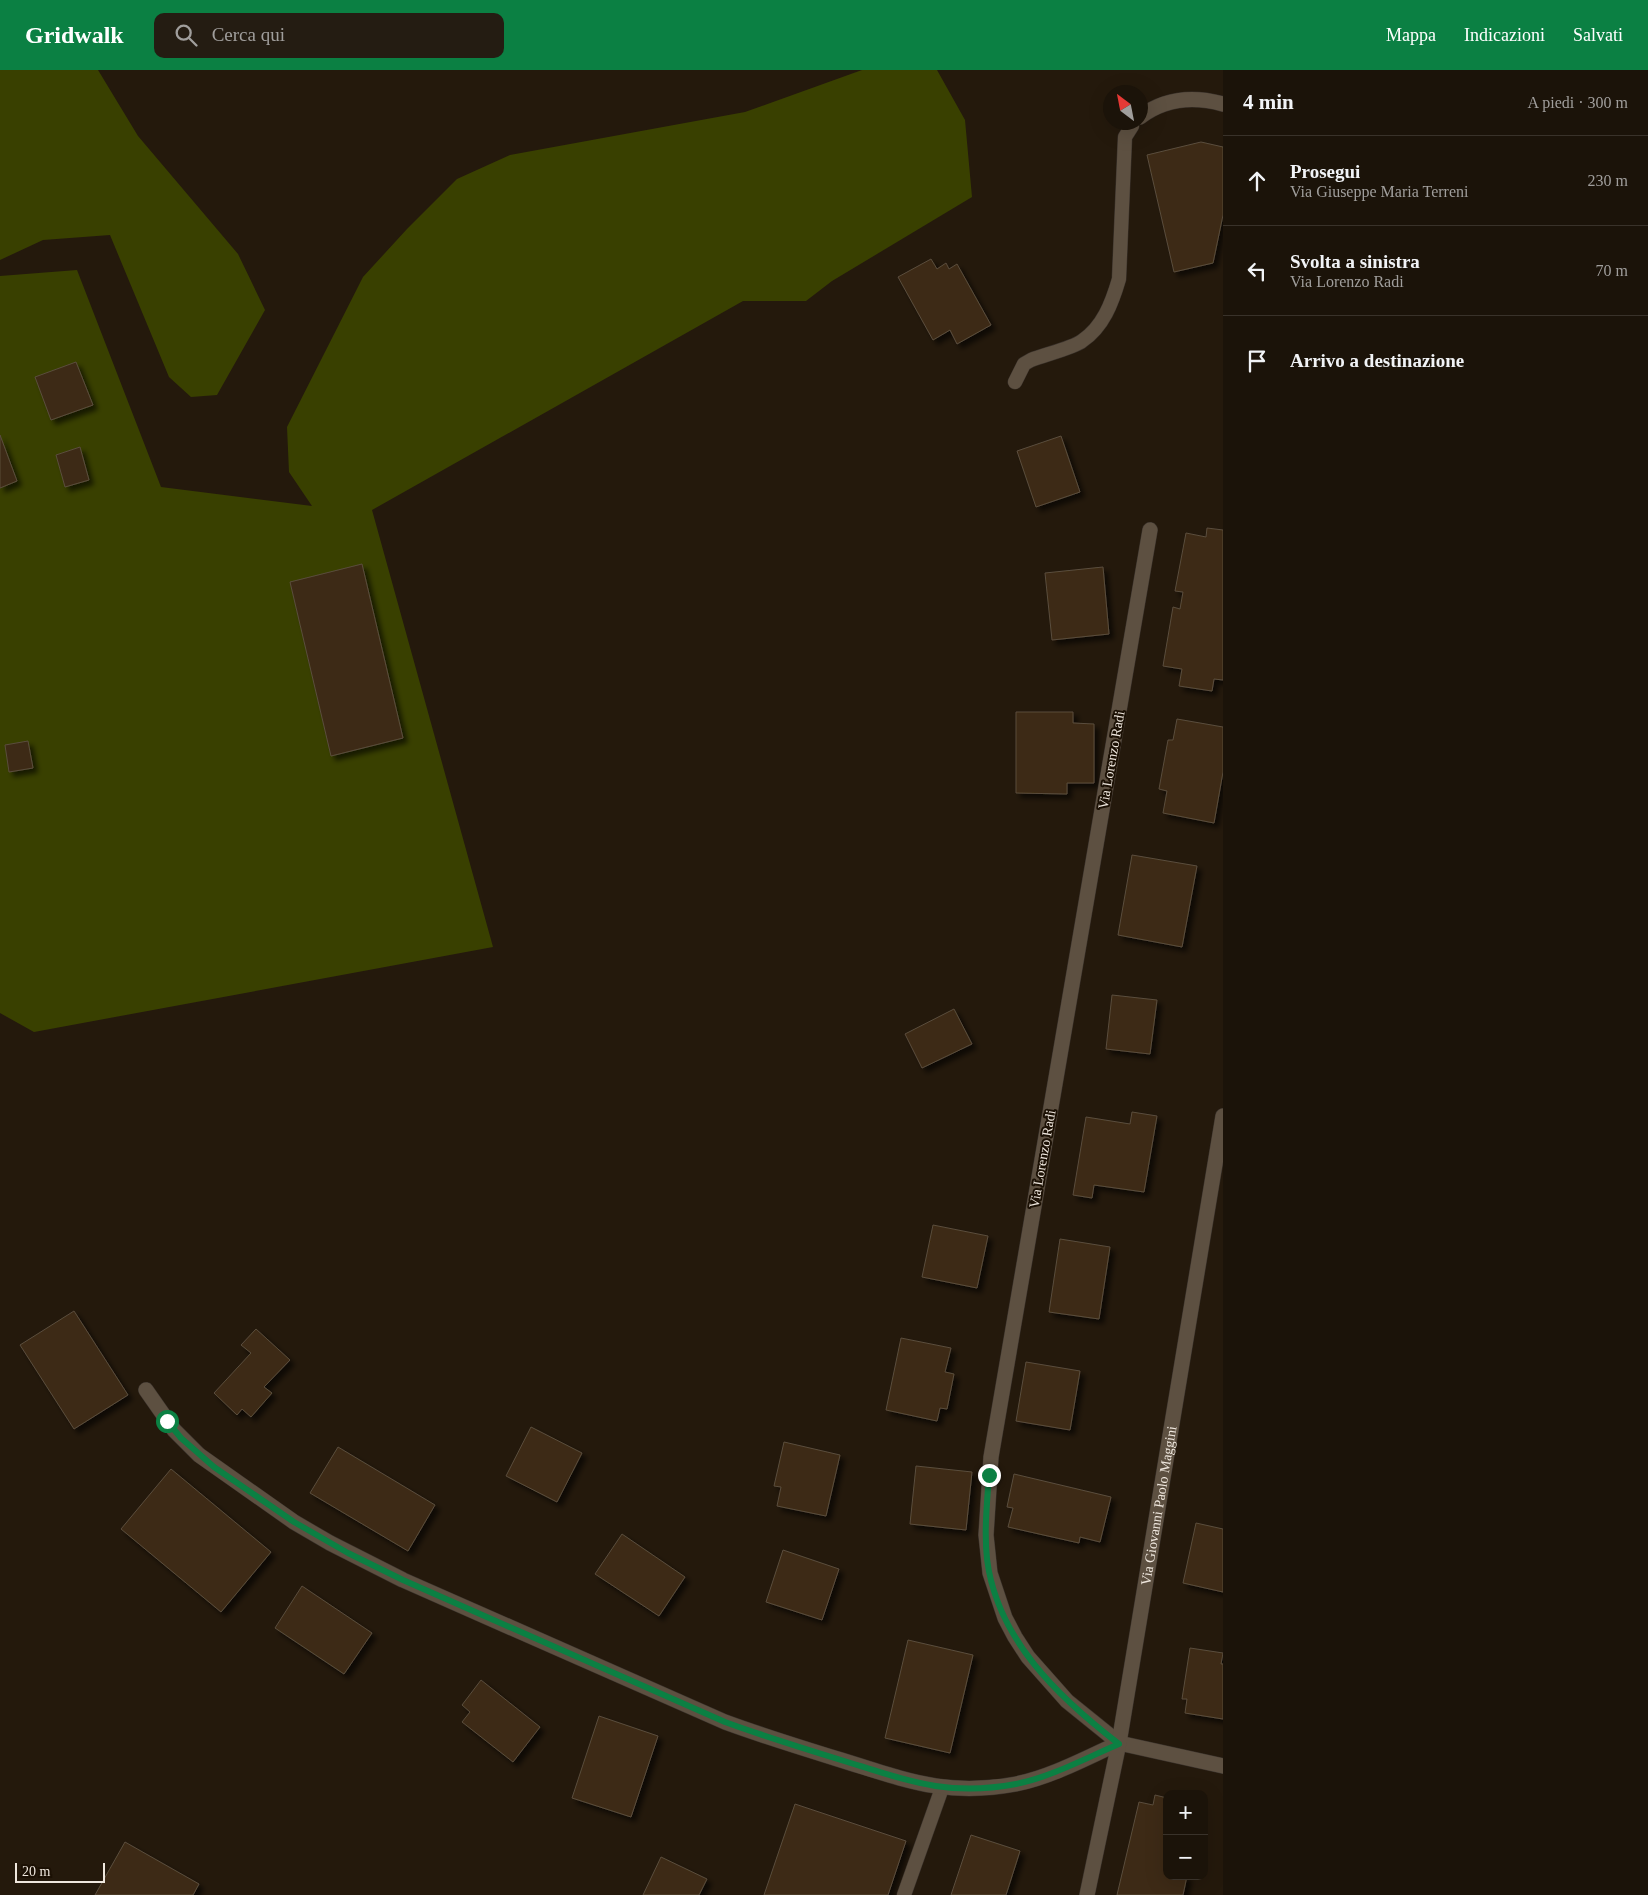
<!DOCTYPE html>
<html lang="it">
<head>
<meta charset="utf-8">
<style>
  body { margin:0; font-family:"Times New Roman",serif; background:#241c12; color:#f1f3f6 }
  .controls { position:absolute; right:15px; bottom:15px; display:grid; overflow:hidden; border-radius:10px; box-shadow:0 5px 20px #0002 }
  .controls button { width:45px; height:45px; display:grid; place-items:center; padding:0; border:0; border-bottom:1px solid #39322a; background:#1b1309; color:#f1f3f6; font:25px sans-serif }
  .compass { position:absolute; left:1103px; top:15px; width:45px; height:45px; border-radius:50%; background:#1b1309; box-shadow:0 5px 20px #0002; rotate:328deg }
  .scale { position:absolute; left:15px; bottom:12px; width:90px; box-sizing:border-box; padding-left:5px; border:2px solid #efe7de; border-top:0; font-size:14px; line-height:18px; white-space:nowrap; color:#efe7de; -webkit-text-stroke:4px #1b1004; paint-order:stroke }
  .stop { position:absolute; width:15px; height:15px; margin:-11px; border:4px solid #0b8043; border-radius:50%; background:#fff }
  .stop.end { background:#0b8043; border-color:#fff; box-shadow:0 1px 5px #0008 }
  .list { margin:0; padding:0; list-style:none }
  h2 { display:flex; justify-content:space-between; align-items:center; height:65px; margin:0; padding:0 20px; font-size:21px }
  h2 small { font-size:16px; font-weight:400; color:#a09e9c }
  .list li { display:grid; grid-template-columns:32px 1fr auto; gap:15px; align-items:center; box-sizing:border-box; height:90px; padding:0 20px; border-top:1px solid #39322a }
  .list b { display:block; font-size:19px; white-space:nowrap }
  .list p { margin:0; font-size:16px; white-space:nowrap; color:#a09e9c }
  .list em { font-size:16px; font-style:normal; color:#a09e9c }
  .icon { flex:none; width:28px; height:28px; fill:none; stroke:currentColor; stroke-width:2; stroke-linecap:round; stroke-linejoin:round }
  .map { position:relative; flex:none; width:1223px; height:1825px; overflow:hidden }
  header { display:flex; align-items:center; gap:30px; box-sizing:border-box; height:70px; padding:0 25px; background:#0b8043; color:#fff }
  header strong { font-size:24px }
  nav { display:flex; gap:28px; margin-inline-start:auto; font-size:18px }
  .search { width:350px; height:45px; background:#241c12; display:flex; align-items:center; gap:12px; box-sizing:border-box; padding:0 18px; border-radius:10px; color:#a09e9c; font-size:19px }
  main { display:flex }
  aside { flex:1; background:#1b1309 }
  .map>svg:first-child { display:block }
  .green { fill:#394000 }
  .building { fill:#3e2b12; stroke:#5a4d3e; filter:url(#shadow) }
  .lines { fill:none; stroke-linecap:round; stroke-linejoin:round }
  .lane-casing { stroke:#3a322c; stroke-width:15 }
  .street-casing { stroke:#3a322c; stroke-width:16 }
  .lane { stroke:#5d5041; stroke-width:14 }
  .street { stroke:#5d5041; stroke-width:15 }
  .route { stroke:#0b8043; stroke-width:6 }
  .labels { text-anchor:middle; stroke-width:4; stroke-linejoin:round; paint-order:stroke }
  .street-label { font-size:14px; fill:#efe7de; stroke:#1b1004 }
</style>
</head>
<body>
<header>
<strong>Gridwalk</strong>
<div class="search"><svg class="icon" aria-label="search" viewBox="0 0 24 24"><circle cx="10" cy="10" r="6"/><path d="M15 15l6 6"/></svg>Cerca qui</div>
<nav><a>Mappa</a><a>Indicazioni</a><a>Salvati</a></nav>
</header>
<main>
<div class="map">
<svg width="1223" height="1825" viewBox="0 0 1223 1825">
  <defs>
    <filter id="shadow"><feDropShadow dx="4.5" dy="4.5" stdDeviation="2.5" flood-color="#0009"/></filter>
  </defs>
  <rect width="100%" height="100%" fill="#24190c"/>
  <path class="green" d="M0 0H98L138 66 238 184 265 240 217 325 191 327 169 307 110 165 43 170 0 190Z
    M862 0H937L965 50 972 127 832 211 806 231H743L372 440 493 877 34 962 0 943V206L77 200 161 417 312 436 289 402 287 357 363 207 407 159 457 109 510 85 745 42Z"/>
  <path class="building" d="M1201 72 1223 77V145L1213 193 1174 202 1147 85Z
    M931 189 937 199 946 193 949 199 957 194 991 255 957 274 950 260 933 270 898 207Z
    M76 292 93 335 51 350 35 307Z
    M0 365 17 411 0 418Z
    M1061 366 1080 422 1036 437 1017 381Z
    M80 377 89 410 65 417 56 385Z
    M1207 458 1223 460V610L1214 609 1212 621 1179 616 1182 599 1163 596 1173 537 1180 539 1183 522 1175 521 1186 463 1206 467Z
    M362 494 403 668 331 686 290 512Z
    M1103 497 1109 564 1052 570 1045 503Z
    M1016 642H1073V653L1094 654V713H1067V724L1016 723Z
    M1177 649 1223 657V702L1214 753 1163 743 1167 721 1159 719 1168 670H1173Z
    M28 671 33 698 9 702 5 675Z
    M1132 785 1197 796 1182 877 1118 865Z
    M1112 925 1157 930 1150 984 1106 979Z
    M954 939 972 974 922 998 905 964Z
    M1132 1042 1157 1046 1144 1122 1094 1115 1092 1128 1073 1125 1086 1047 1130 1054Z
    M933 1155 988 1166 977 1218 922 1207Z
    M1060 1169 1110 1177 1099 1249 1049 1242Z
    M74 1241 128 1325 74 1359 20 1275Z
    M256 1259 290 1290 264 1317 272 1323 251 1347 242 1339 237 1345 214 1323 251 1283 241 1275Z
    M901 1268 951 1278 945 1302 954 1304 947 1339 940 1338 937 1351 886 1340Z
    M1026 1292 1080 1301 1070 1360 1016 1351Z
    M531 1357 582 1383 557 1432 506 1406Z
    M784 1372 840 1385 826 1446 777 1436 781 1417 774 1416Z
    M338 1377 435 1435 408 1481 310 1423Z
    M916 1396 972 1402 966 1460 910 1454Z
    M171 1399 271 1482 221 1542 121 1459Z
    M1014 1404 1111 1427 1100 1472 1080 1467 1079 1473 1008 1457 1013 1438 1007 1437Z
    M1196 1453 1223 1459V1522L1183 1513Z
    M622 1464 685 1507 659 1546 595 1504Z
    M783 1480 839 1499 822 1550 766 1532Z
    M302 1516 372 1563 344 1604 275 1558Z
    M908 1570 973 1585 950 1683 885 1668Z
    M1190 1578 1223 1583 1221 1594H1223V1649L1185 1643 1187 1629H1182Z
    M481 1610 540 1657 513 1692 462 1652 470 1642 462 1635Z
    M599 1646 658 1666 631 1747 572 1728Z
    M1155 1725 1167 1728V1806H1187L1183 1825H1117L1139 1732 1153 1735Z
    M795 1734 906 1771 888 1825H764Z
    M971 1765 1020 1781 1006 1825H951Z
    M125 1772 199 1814 193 1825H95Z
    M661 1787 707 1809 699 1825H643Z"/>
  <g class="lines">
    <defs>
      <path id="lane" d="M1015 312 1024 294 1031 290C1043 285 1073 278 1082 271 1103 257 1112 233 1119 209L1125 67 1132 56
        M904 1825 942 1718"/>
      <g id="street">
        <path d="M1140 47C1165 28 1194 26 1223 34"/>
        <path d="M1150 460 991 1387 986 1465 990 1503 1005 1548 1015 1567 1028 1587 1067 1631 1119 1673 1223 1696"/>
        <path d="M146 1320 174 1360 199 1385 294 1452 330 1473 403 1510 725 1652C763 1666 802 1678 841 1690 906 1710 946 1727 1016 1714 1051 1707 1086 1688 1119 1673"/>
        <path id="s1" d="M1087 1825 1119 1673 1223 1046"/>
      </g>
    </defs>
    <use href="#lane" class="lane-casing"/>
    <use href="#street" class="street-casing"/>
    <use href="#lane" class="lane"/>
    <use href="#street" class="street"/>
  </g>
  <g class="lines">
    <path class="route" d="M167 1351 181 1368 214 1397 294 1452 348 1483 403 1510 725 1652C763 1666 802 1678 841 1690 906 1710 946 1727 1016 1714 1051 1707 1086 1688 1119 1674 1058 1627 997 1569 987 1489 984 1461 987 1433 989 1405"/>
  </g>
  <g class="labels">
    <g class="street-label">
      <text transform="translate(1111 690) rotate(-80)" y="5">Via Lorenzo Radi</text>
      <text transform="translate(1042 1089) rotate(-80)" y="5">Via Lorenzo Radi</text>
      <text dy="5" stroke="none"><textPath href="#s1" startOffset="396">Via Giovanni Paolo Maggini</textPath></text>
    </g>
  </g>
</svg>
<div class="controls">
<button>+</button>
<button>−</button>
</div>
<svg class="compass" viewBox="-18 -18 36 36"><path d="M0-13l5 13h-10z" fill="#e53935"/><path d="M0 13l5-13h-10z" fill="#a09e9c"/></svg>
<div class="scale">20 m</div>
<div class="stop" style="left:167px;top:1351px"></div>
<div class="stop end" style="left:989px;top:1405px"></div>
</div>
<aside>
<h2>4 min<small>A piedi · 300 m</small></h2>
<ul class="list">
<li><svg class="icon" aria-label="ahead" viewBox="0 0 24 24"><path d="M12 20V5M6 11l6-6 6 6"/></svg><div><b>Prosegui</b><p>Via Giuseppe Maria Terreni</p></div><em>230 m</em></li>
<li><svg class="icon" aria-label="left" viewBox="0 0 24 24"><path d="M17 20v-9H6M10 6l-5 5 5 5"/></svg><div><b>Svolta a sinistra</b><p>Via Lorenzo Radi</p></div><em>70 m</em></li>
<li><svg class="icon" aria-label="arrive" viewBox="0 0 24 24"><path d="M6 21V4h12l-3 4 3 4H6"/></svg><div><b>Arrivo a destinazione</b></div></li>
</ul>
</aside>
</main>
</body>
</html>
